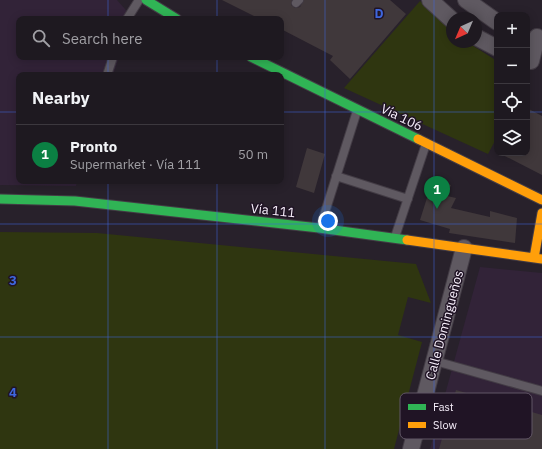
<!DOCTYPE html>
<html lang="en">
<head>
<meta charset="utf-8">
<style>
  body { margin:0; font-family:"IBM Plex Sans",sans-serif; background:#2b262d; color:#f1f3f6 }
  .controls { position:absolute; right:12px; top:12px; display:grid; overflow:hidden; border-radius:8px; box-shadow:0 2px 10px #0003 }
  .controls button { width:36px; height:36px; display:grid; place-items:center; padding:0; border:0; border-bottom:1px solid #3c383e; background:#1e1920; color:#f1f3f6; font:20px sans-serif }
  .compass { position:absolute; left:446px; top:12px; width:36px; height:36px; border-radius:50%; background:#1e1920; box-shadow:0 2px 10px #0003; rotate:224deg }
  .you { position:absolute; left:328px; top:221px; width:14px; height:14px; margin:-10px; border:3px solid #fff; border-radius:50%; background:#1a73e8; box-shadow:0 0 0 6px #1a73e833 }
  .badge { display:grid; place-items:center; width:26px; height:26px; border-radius:50%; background:#0b8043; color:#fff; font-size:13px; font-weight:700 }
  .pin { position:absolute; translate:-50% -33px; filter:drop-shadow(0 1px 2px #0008) }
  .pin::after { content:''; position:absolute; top:21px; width:14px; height:12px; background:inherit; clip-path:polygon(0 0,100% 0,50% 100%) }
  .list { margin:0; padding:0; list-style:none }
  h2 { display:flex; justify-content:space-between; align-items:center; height:52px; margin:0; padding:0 16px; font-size:17px }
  h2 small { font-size:13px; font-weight:400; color:#a1a0a5 }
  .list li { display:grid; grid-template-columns:26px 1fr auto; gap:12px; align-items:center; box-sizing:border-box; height:60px; padding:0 16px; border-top:1px solid #3c383e }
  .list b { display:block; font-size:15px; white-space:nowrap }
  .list p { margin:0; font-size:13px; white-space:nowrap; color:#a1a0a5 }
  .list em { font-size:13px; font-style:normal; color:#a1a0a5 }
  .icon { flex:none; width:22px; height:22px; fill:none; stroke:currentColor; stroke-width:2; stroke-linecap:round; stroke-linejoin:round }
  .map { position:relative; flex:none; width:542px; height:449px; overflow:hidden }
  .search { position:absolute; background:#1e1920; box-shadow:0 2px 10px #0003; left:16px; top:16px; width:268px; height:44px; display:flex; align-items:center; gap:10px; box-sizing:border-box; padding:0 14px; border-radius:8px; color:#a1a0a5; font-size:15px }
  .panel { position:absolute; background:#1e1920; box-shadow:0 2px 10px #0003; left:16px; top:72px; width:268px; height:112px; border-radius:8px }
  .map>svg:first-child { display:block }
  .built { fill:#322338 }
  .green { fill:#2f3610 }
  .building { fill:#40383b }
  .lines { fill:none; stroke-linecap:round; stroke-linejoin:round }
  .lane-casing { stroke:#433c45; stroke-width:10 }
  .street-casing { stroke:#433c45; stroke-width:18 }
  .fast-casing { stroke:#433c45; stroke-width:11 }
  .slow-casing { stroke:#433c45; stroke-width:11 }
  .lane { stroke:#5f5961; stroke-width:8 }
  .street { stroke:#5f5961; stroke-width:16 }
  .fast { stroke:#30b455; stroke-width:9 }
  .slow { stroke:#ff9f0a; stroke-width:9 }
  .grid { fill:none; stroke:#3e66dd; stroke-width:1; stroke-opacity:0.55 }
  .labels { text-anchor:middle; stroke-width:3; stroke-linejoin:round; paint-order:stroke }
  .street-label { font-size:13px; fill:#f8f0fc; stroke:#201425 }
  .key { fill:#201425; stroke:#615666; stroke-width:1 }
  .key-label { font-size:11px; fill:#f8f0fc }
  .grid-label { font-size:13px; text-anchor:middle; font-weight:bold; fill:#3e66dd; stroke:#201425; stroke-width:3; stroke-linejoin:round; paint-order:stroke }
</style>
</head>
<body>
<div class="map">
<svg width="542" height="449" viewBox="0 0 542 449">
  <rect width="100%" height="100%" fill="#28212b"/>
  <path class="built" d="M0 0H117L132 17V19H19V57H119L113 75H19V181H77L76 186 0 185Z
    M480 267 542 273V449H430Z"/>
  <path class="green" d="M420 1 452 30V42H467L497 61V137L488 154 344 88Z
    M0 232 97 233 416 264 431 303 408 297 398 335 422 342 394 449H0Z"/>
  <path class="building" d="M222 0H292L291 5 295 8 300 7 304 0H390L406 14 350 79 330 60 333 56 281 29V19H260Z
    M527 108 542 116V175L499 153H527Z
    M307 148 325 154 314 193 296 187Z
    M433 179 451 185 447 196 456 198 451 208 490 217V211L517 218 515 243 449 233 450 229 420 220Z
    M456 390 542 415V449H439Z"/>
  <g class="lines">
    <defs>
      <path id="lane" d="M296 3 299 0
        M127 19 139 0
        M107 75 113 57
        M336 176 408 199
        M320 228 357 111
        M395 237 426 144
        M435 361 542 391"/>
      <path id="street" d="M430 0 452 20
        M466 0 497 22
        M476 37 497 48
        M531 61 537 37
        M411 449 464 248"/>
      <path id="fast" d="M146 0 177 19
        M251 57 418 139
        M0 199 75 201 319 228 407 240"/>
      <path id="slow" d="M418 139 542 200
        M407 240 542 259
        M534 258 542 213"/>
    </defs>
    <use href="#lane" class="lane-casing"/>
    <use href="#street" class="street-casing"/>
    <use href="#fast" class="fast-casing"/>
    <use href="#slow" class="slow-casing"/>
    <use href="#lane" class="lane"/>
    <use href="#street" class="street"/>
    <use href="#fast" class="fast"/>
    <use href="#slow" class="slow"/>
  </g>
  <path class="grid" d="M108 0V19M217 0V19M325 0V449M434 0V449M108 57V75M217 57V75M0 112H19M281 112H497M527 112H542M108 181V449M217 181V449M0 224H542M0 337H542"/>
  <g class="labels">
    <g class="street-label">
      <text transform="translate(402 117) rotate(26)" y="5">Vía 106</text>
      <text transform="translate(273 210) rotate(6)" y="5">Vía 111</text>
      <text transform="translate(444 325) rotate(-75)" y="5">Calle Domingueños</text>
    </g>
  </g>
  <rect x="400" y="393" width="132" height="46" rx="6" class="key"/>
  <rect x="408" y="404" width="18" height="6" fill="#30b455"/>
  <rect x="408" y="422" width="18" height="6" fill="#ff9f0a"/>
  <g class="key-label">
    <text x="433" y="411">Fast</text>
    <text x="433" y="429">Slow</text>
  </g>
  <g class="grid-label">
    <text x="379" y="18">D</text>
    <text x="13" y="285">3</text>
    <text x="13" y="397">4</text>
  </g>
</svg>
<div class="controls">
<button>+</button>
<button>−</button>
<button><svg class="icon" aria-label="locate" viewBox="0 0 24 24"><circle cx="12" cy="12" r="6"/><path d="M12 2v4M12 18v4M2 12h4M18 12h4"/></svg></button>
<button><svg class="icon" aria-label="layers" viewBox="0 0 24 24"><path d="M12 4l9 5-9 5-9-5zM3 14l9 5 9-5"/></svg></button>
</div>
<svg class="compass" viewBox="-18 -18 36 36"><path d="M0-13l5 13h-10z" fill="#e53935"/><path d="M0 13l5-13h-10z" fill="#a1a0a5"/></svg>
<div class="you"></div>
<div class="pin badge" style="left:437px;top:209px">1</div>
<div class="search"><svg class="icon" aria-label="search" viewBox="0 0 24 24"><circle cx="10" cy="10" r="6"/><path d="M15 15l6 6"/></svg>Search here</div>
<section class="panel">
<h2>Nearby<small></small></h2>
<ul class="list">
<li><span class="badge">1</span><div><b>Pronto</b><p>Supermarket · Vía 111</p></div><em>50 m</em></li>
</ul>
</section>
</div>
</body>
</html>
